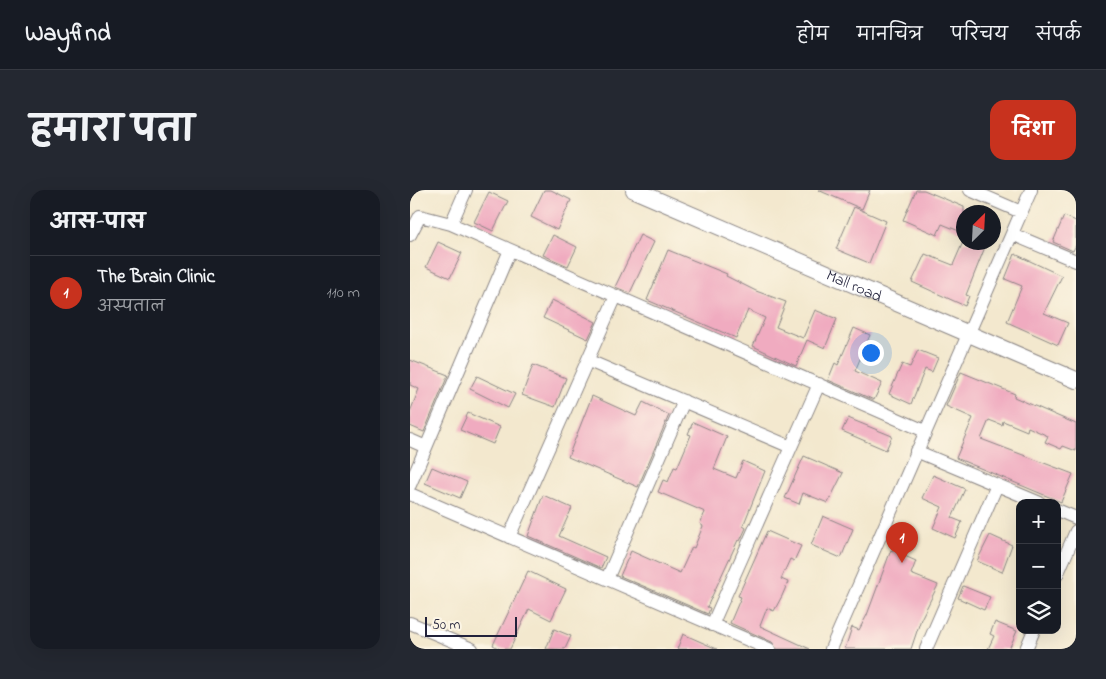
<!DOCTYPE html>
<html lang="hi">
<head>
<meta charset="utf-8">
<style>
  body { margin:0; font-family:"Indie Flower","Playpen Sans Deva",sans-serif; background:#242831; color:#f1f3f6 }
  .controls { position:absolute; right:15px; bottom:15px; display:grid; overflow:hidden; border-radius:10px; box-shadow:0 5px 20px #0002 }
  .controls button { width:45px; height:45px; display:grid; place-items:center; padding:0; border:0; border-bottom:1px solid #363941; background:#171b24; color:#f1f3f6; font:25px sans-serif }
  .compass { position:absolute; left:546px; top:15px; width:45px; height:45px; border-radius:50%; background:#171b24; box-shadow:0 5px 20px #0002; rotate:24deg }
  .scale { position:absolute; left:15px; bottom:12px; width:92px; box-sizing:border-box; padding-left:5px; border:2px solid #22223b; border-top:0; font-size:14px; line-height:18px; white-space:nowrap; color:#22223b; -webkit-text-stroke:4px #fcf5e5; paint-order:stroke }
  .you { position:absolute; left:460px; top:162px; width:18px; height:18px; margin:-12px; border:4px solid #fff; border-radius:50%; background:#1a73e8; box-shadow:0 0 0 8px #1a73e833 }
  .badge { display:grid; place-items:center; width:32px; height:32px; border-radius:50%; background:#c8321e; color:#fff; font-size:16px; font-weight:700 }
  .pin { position:absolute; translate:-50% -41px; filter:drop-shadow(0 1px 2px #0008) }
  .pin::after { content:''; position:absolute; top:26px; width:18px; height:15px; background:inherit; clip-path:polygon(0 0,100% 0,50% 100%) }
  .list { margin:0; padding:0; list-style:none }
  h2 { display:flex; justify-content:space-between; align-items:center; height:65px; margin:0; padding:0 20px; font-size:21px }
  h2 small { font-size:16px; font-weight:400; color:#9ea1a6 }
  .list li { display:grid; grid-template-columns:32px 1fr auto; gap:15px; align-items:center; box-sizing:border-box; height:75px; padding:0 20px; border-top:1px solid #363941 }
  .list b { display:block; font-size:19px; white-space:nowrap }
  .list p { margin:0; font-size:16px; white-space:nowrap; color:#9ea1a6 }
  .list em { font-size:16px; font-style:normal; color:#9ea1a6 }
  .icon { flex:none; width:28px; height:28px; fill:none; stroke:currentColor; stroke-width:2; stroke-linecap:round; stroke-linejoin:round }
  .map { position:relative; flex:none; width:666px; height:459px; overflow:hidden; border-radius:15px }
  header { display:flex; align-items:center; gap:30px; box-sizing:border-box; height:70px; padding:0 25px; background:#171b24; border-bottom:1px solid #363941 }
  header strong { font-size:24px }
  nav { display:flex; gap:28px; margin-inline-start:auto; font-size:18px }
  .intro { display:flex; align-items:center; justify-content:space-between; box-sizing:border-box; height:120px; padding:0 30px }
  h1 { margin:0; font-size:35px }
  .button { padding:12px 22px; border-radius:15px; background:#c8321e; color:#fff; font-size:18px; font-weight:700 }
  main { display:flex; gap:30px; padding:0 30px }
  aside { flex:1; background:#171b24; border-radius:15px; box-shadow:0 5px 20px #0002 }
  .map>svg:first-child { display:block }
  .building { fill:#f0abc0 }
  .lines { fill:none; stroke-linecap:round; stroke-linejoin:round }
  .minor-casing { stroke:#8a8584; stroke-width:14 }
  .tertiary-casing { stroke:#8a8584; stroke-width:18 }
  .minor { stroke:#fff; stroke-width:12 }
  .tertiary { stroke:#fff; stroke-width:16 }
  .labels { text-anchor:middle; stroke-width:4; stroke-linejoin:round; paint-order:stroke }
  .street-label { font-size:16px; fill:#22223b; stroke:#fcf5e5 }
</style>
</head>
<body>
<header>
<strong>Wayfind</strong>
<nav><a>होम</a><a>मानचित्र</a><a>परिचय</a><a>संपर्क</a></nav>
</header>
<div class="intro"><h1>हमारा पता</h1><a class="button">दिशा</a></div>
<main>
<aside>
<h2>आस-पास<small></small></h2>
<ul class="list">
<li><span class="badge">1</span><div><b>The Brain Clinic</b><p>अस्पताल</p></div><em>110 m</em></li>
</ul>
</aside>
<div class="map">
<svg width="666" height="459" viewBox="0 0 666 459">
  <rect width="100%" height="100%" fill="#fcf5e5"/>
  <filter id="ink" filterUnits="userSpaceOnUse"><feTurbulence type="fractalNoise" baseFrequency=".02" numOctaves="2"/><feDisplacementMap in="SourceGraphic" scale="10" xChannelSelector="R" yChannelSelector="G"/><feConvolveMatrix kernelMatrix="1 2 1 2 8 2 1 2 1" color-interpolation-filters="sRGB"/></filter>
  <filter id="wash" filterUnits="userSpaceOnUse"><feTurbulence type="fractalNoise" baseFrequency=".0096" numOctaves="4" result="noise"/><feDisplacementMap in="SourceGraphic" scale="20" xChannelSelector="R" yChannelSelector="G"/><feGaussianBlur stdDeviation="1.12" result="paint"/><feColorMatrix in="noise" values="0 0 0 0 0 0 0 0 0 0 0 0 0 0 0 0 0 1.4 0 .05"/><feComposite in="paint" operator="in"/></filter>
  <g filter="url(#wash)">
    <rect width="100%" height="100%" fill="#f3e8ce"/>
    <g id="blocks">
      <path class="building" d="M134 0H141L161 10 147 40 121 27Z
        M408 0H460L452 19Z
        M506 0H514L554 17V43L532 34 527 45 493 30Z
        M79 2 98 11 83 41 64 32Z
        M444 17 476 31 459 73 426 59Z
        M654 26 666 31V55L663 61 643 52Z
        M143 45 167 57 158 76 133 65Z
        M230 45 244 52 220 103 205 97Z
        M28 52 52 63 40 88 16 77Z
        M553 52H577L556 105 559 106 555 116 502 92 515 64 543 75Z
        M258 60 317 84 316 86 346 101 376 112 366 137 393 148 405 120 427 129 415 158 397 150 386 176 343 156 355 128 338 120 326 148 237 110Z
        M605 64 652 86 634 123 658 133 648 155 597 132 612 96 595 89Z
        M142 110 186 132 178 149 133 128Z
        M444 138 460 145 445 181 472 193 464 210 418 190 425 173 428 175Z
        M508 160 528 168 522 182 515 179 501 214 479 204 492 174 500 177Z
        M0 170 38 185 14 242 0 236V222L9 199 0 195Z
        M123 175 156 188 145 217 112 205Z
        M551 182 605 204 604 207 666 234V261L653 256 651 259 635 252 638 246 618 237 617 241 593 231 592 235 579 230 571 249 663 284 651 312 546 268 563 228 536 216Z
        M67 186 105 204 98 218 60 199Z
        M182 206 226 226 233 212 259 225 228 297 158 267Z
        M58 223 90 237 83 254 50 240Z
        M438 228 482 246 476 260 432 241Z
        M283 232 317 247 304 279 326 288 333 271 355 281 333 336 336 338 330 351 328 350 297 417 300 418 298 424 210 386 221 361 270 383 282 357 284 358 293 336 290 334 295 322 248 302 253 290 258 292 264 277 267 278 281 245 278 244Z
        M394 266 433 283 418 313 393 303 389 314 375 308Z
        M22 277 57 292 50 308 15 293Z
        M523 285 555 299 542 328 552 332 545 348 523 338 532 317 512 308Z
        M133 305 162 318 149 346 196 367 191 378 118 346Z
        M413 326 443 339 431 368 401 355Z
        M357 341 391 356 384 371 380 369 371 389 378 392 372 406 364 421 357 418 350 436 400 459H367L362 452 320 433 331 407 328 406Z
        M580 345 602 355 592 382 567 371Z
        M481 360 506 371 501 384 528 395 511 429 501 459H435L442 437 449 440 457 425Z
        M118 381 156 399 141 430 119 419 100 459H90L83 455Z
        M553 396 580 407 574 420 548 408Z
        M585 432 607 441 599 459H578L584 446 580 444Z
        M144 439 161 446 155 459H136Z
        M273 444 307 459H267Z"/>
    </g>
  </g>
  <g filter="url(#ink)">
    <use href="#blocks" fill-opacity="0" stroke="#8a8584" stroke-width="1"/>
    <g class="lines">
      <defs>
        <path id="minor" d="M560 0 611 22
          M41 34 56 0
          M602 44 666 71
          M0 45 10 26 41 34 515 241
          M179 171 381 257
          M0 250 16 257
          M506 261 630 313
          M0 295 100 60
          M0 304 359 459
          M647 320 666 328
          M99 347 206 106
          M647 385 666 341
          M197 389 274 211
          M0 433 62 459
          M302 435 409 194
          M421 459 621 0
          M516 459 587 295
          M616 459 624 440"/>
        <g id="tertiary">
          <path id="s1" d="M224 0 666 190"/>
        </g>
      </defs>
      <use href="#minor" class="minor-casing"/>
      <use href="#tertiary" class="tertiary-casing"/>
      <use href="#minor" class="minor"/>
      <use href="#tertiary" class="tertiary"/>
    </g>
  </g>
  <g class="labels">
    <g class="street-label">
      <text dy="6" stroke="none"><textPath href="#s1" startOffset="240">Mall road</textPath></text>
    </g>
  </g>
</svg>
<div class="controls">
<button>+</button>
<button>−</button>
<button><svg class="icon" aria-label="layers" viewBox="0 0 24 24"><path d="M12 4l9 5-9 5-9-5zM3 14l9 5 9-5"/></svg></button>
</div>
<svg class="compass" viewBox="-18 -18 36 36"><path d="M0-13l5 13h-10z" fill="#e53935"/><path d="M0 13l5-13h-10z" fill="#9ea1a6"/></svg>
<div class="scale">50 m</div>
<div class="you"></div>
<div class="pin badge" style="left:492px;top:373px">1</div>
</div>
</main>
</body>
</html>
